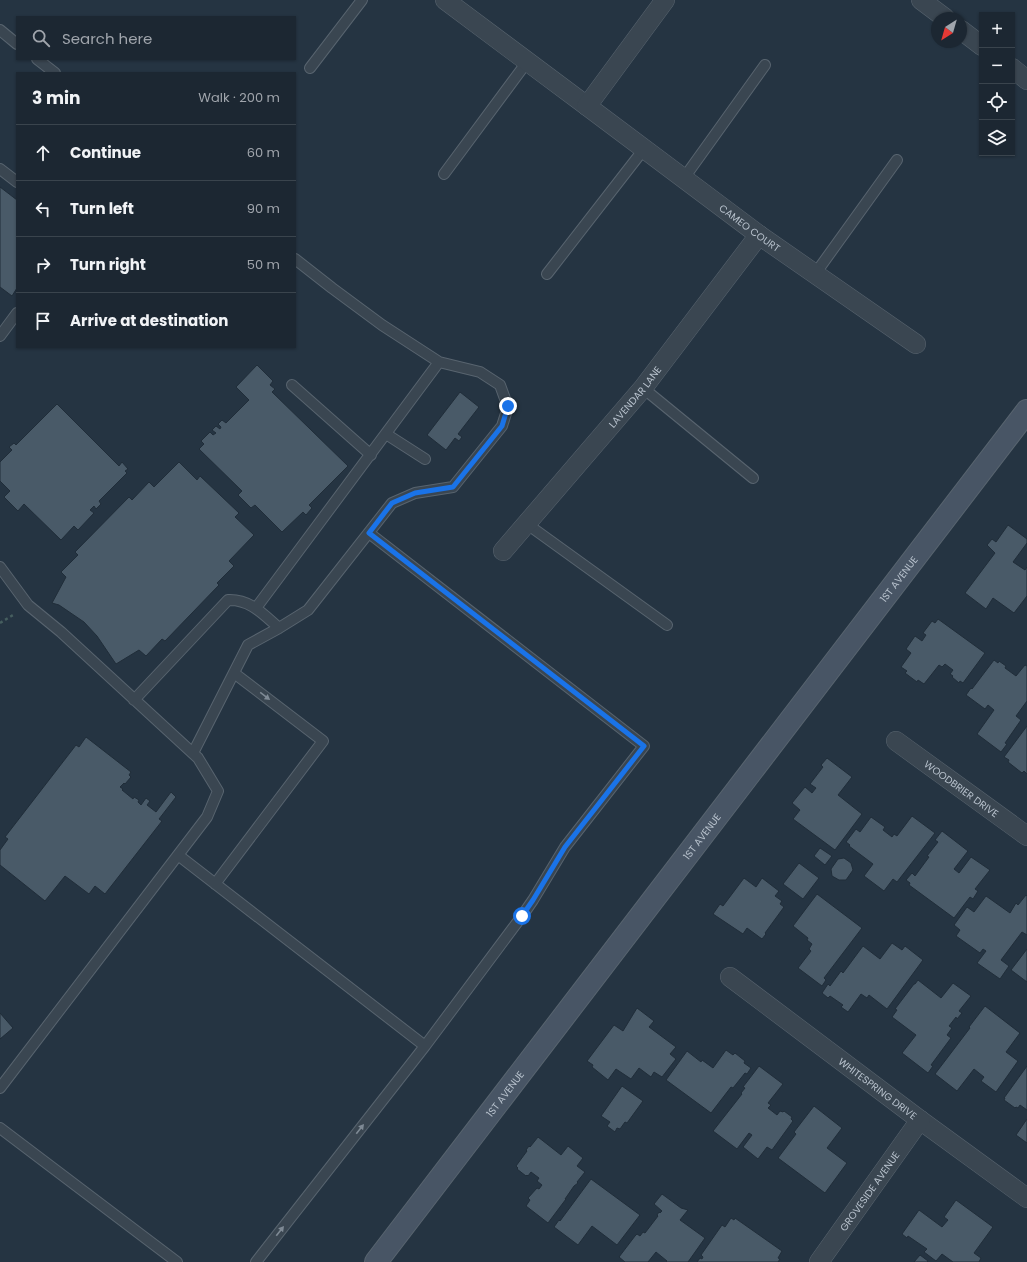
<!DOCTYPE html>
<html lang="en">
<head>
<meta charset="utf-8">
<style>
  body { margin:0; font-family:Poppins,sans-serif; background:#29333e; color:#f1f3f6 }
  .controls { position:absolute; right:12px; top:12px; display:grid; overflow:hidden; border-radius:0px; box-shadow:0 1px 3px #0004 }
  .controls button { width:36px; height:36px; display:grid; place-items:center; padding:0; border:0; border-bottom:1px solid #3a444d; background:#1c2732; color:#f1f3f6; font:20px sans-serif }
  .compass { position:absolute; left:931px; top:12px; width:36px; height:36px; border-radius:50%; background:#1c2732; box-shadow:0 1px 3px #0004; rotate:217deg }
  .stop { position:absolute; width:12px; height:12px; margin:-9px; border:3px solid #1a73e8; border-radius:50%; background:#fff }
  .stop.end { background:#1a73e8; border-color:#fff; box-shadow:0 1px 4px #0008 }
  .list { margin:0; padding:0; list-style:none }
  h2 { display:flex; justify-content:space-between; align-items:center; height:52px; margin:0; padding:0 16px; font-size:17px }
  h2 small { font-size:13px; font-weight:400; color:#a0a5ac }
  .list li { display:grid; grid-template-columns:26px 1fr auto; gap:12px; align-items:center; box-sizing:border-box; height:56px; padding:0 16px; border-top:1px solid #3a444d }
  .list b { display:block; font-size:15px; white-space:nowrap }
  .list em { font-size:13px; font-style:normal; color:#a0a5ac }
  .icon { flex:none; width:22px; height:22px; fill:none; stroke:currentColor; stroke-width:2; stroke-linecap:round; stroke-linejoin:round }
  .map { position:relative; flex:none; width:1027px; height:1262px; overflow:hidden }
  .search { position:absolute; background:#1c2732; box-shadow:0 1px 3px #0004; left:16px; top:16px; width:280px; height:44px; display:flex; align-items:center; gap:10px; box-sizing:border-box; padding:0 14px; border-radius:0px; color:#a0a5ac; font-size:15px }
  .panel { position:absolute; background:#1c2732; box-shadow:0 1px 3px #0004; left:16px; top:72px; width:280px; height:276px; border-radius:0px }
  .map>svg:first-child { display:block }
  .building { fill:#495a68; stroke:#202d39 }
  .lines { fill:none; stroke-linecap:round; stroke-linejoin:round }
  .service-casing { stroke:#58646f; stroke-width:12 }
  .minor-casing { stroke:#58646f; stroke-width:20 }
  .secondary-casing { stroke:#58646f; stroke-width:24 }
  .path { stroke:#465e5f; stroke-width:2.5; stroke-dasharray:3 3; stroke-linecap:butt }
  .service { stroke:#3a4651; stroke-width:10 }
  .minor { stroke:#3a4651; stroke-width:19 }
  .secondary { stroke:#485565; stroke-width:22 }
  .oneway { fill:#7f8a95 }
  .route { stroke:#1a73e8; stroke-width:5 }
  .labels { text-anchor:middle; stroke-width:3; stroke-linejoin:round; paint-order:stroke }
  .street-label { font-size:10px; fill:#b7c1cc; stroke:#1e2b37 }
</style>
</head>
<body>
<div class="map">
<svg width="1027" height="1262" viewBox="0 0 1027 1262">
  <rect width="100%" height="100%" fill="#253442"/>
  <path class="building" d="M0 187 17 200V288L12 296 0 287Z
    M257 365 273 381 270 385 275 389 272 392 348 466 309 505 312 508 306 515 303 512 282 532 255 505 251 508 238 495 242 491 199 449 204 444 201 441 210 432 213 435 216 433 212 430 216 426 220 429 221 427 218 424 222 420 226 423 249 400 236 387Z
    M460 392 479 407 458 434 462 437 459 441 455 438 446 450 427 435Z
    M57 404 119 466 122 462 128 469 125 471 127 473 99 501 101 504 96 509 94 506 90 510 94 513 78 530 74 526 61 540 24 504 18 511 4 497 10 491 0 481V462L12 450 9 447 14 443 16 445Z
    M179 462 197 480 200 476 239 513 235 517 254 535 229 561 234 566 217 583 219 585 165 641 162 639 146 656 139 650 116 664 97 636 84 622 59 605 52 603 66 577 61 572 78 555 75 552 129 497 132 500 149 482 154 487Z
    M1008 525 1027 539V543L1013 562 1025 570 1027 567V596L1014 613 993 598 986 609 965 593 995 553 987 545 992 539 996 542Z
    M938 619 985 653 963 683 960 681 959 683 952 677 953 676 950 674 953 670 945 664 942 667 939 665 924 684 918 680 917 682 905 673 907 671 901 667 911 653 906 649 915 636 922 641 926 635 923 633 932 621 935 623Z
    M994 660 998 663 999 661 1006 666 1005 668 1016 676 1025 665 1027 666V701L1016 716 1021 720 1005 743 1007 744 1001 752 977 734 994 710 988 705 985 709 966 695 971 688 972 689Z
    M1027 726V774L1024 771 1022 773 1008 762 1009 760 1004 757Z
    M86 737 131 772 129 775 131 777 125 784 124 783 120 787 123 789 122 790 133 799 134 797 139 800 138 802 141 805 146 798 150 801 147 805 156 812 171 792 176 797 159 819 162 821 105 894 95 886 89 894 65 876 45 901 0 865V850L8 839 5 837 76 745 79 747Z
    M827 758 852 777 838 795 862 814 835 850 793 819 800 810 792 803 805 787 812 793 816 788 810 784 823 767 821 765Z
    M912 816 935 833 897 882 893 879 884 891 864 876 873 864 849 846 850 845 846 842 856 829 860 832 871 817 885 827 883 830 892 837 894 834 897 836Z
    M942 831 968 851 954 869 959 873 971 857 990 870 975 889 978 891 973 899 970 897 954 918 909 885 910 883 906 880 912 873 915 876 929 857 927 856 938 842 935 840Z
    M820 848 832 856 825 865 814 856Z
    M844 858 851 863 853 870 846 880H839L832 876 831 869 838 859Z
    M799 863 819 878 803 899 783 884Z
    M744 878 756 887 762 878 779 891 775 896 782 901 780 904 784 907 765 933 766 934 762 939 747 928 743 934 713 914 720 904 723 906Z
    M817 894 862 928 824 978 826 980 822 986 798 968 811 951 809 949 812 944 807 940 808 938 793 926Z
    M1026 895 1027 896V935L1022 932 1001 960 1009 966 1000 979 977 963 986 951 983 949 980 953 956 936 960 930 954 925 967 907 974 912 986 896 1010 913 1016 903 1018 905Z
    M892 943 902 950 905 946 923 960 887 1009 869 995 867 998 861 994 848 1012 841 1007 843 1005 830 996 828 998 822 993 828 984 830 986 841 971 843 973 863 946 880 959Z
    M1027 949V982L1011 970Z
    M918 980 941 998 953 983 971 996 959 1011 962 1013 957 1019 956 1017 949 1026 952 1028 947 1035 951 1038 931 1065 933 1066 928 1073 902 1053 916 1035 892 1017 897 1010 895 1009 914 984H915Z
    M985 1006 1020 1033 1006 1052 1018 1061 996 1092 981 1081 984 1077 974 1069 957 1091 935 1074 970 1028 969 1027Z
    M637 1008 654 1021 649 1027 676 1047 670 1054 676 1059 662 1077 654 1072 651 1077 639 1068 631 1079 616 1069 608 1080 592 1067 593 1065 587 1061 614 1025 623 1031Z
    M0 1013 13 1028 0 1039Z
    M726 1050 733 1055 735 1053 745 1061 744 1063 751 1068 747 1074 745 1073 733 1088 731 1087 711 1113 666 1080 687 1051 701 1062 702 1060 713 1068Z
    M759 1066 783 1084 768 1103 771 1105 768 1108 777 1115 780 1111 783 1112 784 1111 792 1117 791 1119 793 1121 772 1150 767 1147 758 1159 743 1147 752 1135 749 1133 737 1149 713 1131 742 1094 741 1093 745 1088 743 1087Z
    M1027 1066V1110L1020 1105 1018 1108 1016 1107 1015 1108 1004 1100 1005 1098H1004Z
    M622 1086 643 1101 627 1123 625 1122 620 1129 617 1128 615 1132 607 1126 610 1122 601 1116Z
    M814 1106 842 1128 827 1148 847 1163 825 1193 778 1158 796 1134 794 1132Z
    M1027 1119V1143L1016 1135Z
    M538 1137 561 1155 568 1146 583 1158 577 1166 585 1172 577 1182 578 1183 574 1186 565 1199H566L548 1223 526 1206 530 1200 528 1198 537 1188 539 1189 542 1185 537 1181 539 1178 531 1172 528 1176 527 1175 526 1176 517 1169 518 1168 516 1166 527 1151 526 1150 529 1146 530 1147Z
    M591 1179 640 1215 617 1245 592 1226 578 1245 554 1227 559 1220 560 1221Z
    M662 1194 681 1208 688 1210 680 1220 705 1238 688 1262H666L667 1261 656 1252 648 1262H625L619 1257 635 1236 637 1234 640 1236 643 1232 645 1233 658 1216 657 1215 659 1212 660 1213 662 1211 654 1204Z
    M956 1200 993 1227 974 1253 981 1258 979 1262H953L942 1254 936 1261 924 1252 927 1249 908 1236 907 1238 902 1234 919 1210 942 1227 948 1220 944 1217Z
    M731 1218 734 1220 735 1218 782 1251 778 1258 780 1259 778 1262H697L700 1258 702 1259 703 1257 701 1255 722 1225 725 1227Z
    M920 1255 928 1261 927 1262H914Z"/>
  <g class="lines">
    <defs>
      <path id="service" d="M0 30 17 44
        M37 59 55 73
        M310 68 362 0
        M0 169 17 182
        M444 174 527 62
        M684 178 765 65
        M547 274 644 149
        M815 274 897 160
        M0 336 17 313
        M292 385 371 455
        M643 388 753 478
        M386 434 425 459
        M527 524 667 625
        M0 567 28 605 61 632 198 758 218 791 207 817 0 1088
        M256 608 439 362
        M134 700 228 600C250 599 263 614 279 628
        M193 753 248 645 279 628 308 610 392 503 415 493 453 487 502 426 508 407 500 385 480 372 439 362 382 325 332 288 295 259
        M178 855 425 1046
        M215 884 323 741 234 673
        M0 1128 177 1262
        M256 1262 425 1046 522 916 533 900 565 847 644 746 369 533"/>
      <g id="minor">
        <path d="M445 0 587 106"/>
        <path id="s1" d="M665 0 587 106 759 235 916 344"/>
        <path d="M921 0 945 18"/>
        <path d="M961 30 982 46"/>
        <path d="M1012 68 1027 80"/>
        <path id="s2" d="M503 551 643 388 759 235"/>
        <path id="s3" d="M896 741 1027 836"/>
        <path id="s4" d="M730 977 920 1120 1027 1198"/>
        <path id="s5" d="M819 1262 920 1120"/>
      </g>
      <g id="secondary">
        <path id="s6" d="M376 1262 1027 411"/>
      </g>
    </defs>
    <use href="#service" class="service-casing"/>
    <use href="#minor" class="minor-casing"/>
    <use href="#secondary" class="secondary-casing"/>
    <path class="path" d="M0 623 13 615"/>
    <use href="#service" class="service"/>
    <use href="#minor" class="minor"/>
    <use href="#secondary" class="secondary"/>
  </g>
  <defs><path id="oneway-solid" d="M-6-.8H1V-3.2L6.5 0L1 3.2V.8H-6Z"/></defs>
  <g class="oneway">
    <use href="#oneway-solid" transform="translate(265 696) rotate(37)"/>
    <use href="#oneway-solid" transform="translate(360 1129) rotate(-52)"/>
    <use href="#oneway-solid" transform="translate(280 1231) rotate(-52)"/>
  </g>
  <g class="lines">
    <path class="route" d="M508 406 502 426 453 487 415 493 392 503 369 533 644 746 565 847 533 900 522 916"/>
  </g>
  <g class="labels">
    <g class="street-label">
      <text dy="4" stroke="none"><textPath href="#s1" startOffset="335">CAMEO COURT</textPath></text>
      <text dy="4" stroke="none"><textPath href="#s2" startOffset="203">LAVENDAR LANE</textPath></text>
      <text dy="4" stroke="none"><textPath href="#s6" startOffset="860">1ST AVENUE</textPath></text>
      <text dy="4" stroke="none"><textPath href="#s3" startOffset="81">WOODBRIER DRIVE</textPath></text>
      <text dy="4" stroke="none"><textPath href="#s6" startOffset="536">1ST AVENUE</textPath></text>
      <text dy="4" stroke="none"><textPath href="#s4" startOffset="185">WHITESPRING DRIVE</textPath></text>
      <text dy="4" stroke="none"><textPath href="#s6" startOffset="212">1ST AVENUE</textPath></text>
      <text dy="4" stroke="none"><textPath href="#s5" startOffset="87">GROVESIDE AVENUE</textPath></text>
    </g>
  </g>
</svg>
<div class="controls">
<button>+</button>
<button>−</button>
<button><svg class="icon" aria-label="locate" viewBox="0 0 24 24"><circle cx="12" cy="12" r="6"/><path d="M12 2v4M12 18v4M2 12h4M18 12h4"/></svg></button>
<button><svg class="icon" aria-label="layers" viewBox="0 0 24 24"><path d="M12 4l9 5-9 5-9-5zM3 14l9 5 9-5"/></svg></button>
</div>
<svg class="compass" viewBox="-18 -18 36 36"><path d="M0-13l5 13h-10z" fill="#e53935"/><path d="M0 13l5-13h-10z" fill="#a0a5ac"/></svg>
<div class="stop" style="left:522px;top:916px"></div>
<div class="stop end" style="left:508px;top:406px"></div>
<div class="search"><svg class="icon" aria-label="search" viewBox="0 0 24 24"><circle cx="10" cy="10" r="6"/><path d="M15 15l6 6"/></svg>Search here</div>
<section class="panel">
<h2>3 min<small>Walk · 200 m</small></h2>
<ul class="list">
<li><svg class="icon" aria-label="ahead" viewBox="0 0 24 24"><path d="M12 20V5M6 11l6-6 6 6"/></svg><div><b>Continue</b></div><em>60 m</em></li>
<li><svg class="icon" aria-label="left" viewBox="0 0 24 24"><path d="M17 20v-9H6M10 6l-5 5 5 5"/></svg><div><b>Turn left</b></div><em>90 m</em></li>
<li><svg class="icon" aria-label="right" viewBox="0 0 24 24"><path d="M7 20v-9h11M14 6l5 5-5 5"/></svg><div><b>Turn right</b></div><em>50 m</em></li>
<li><svg class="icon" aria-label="arrive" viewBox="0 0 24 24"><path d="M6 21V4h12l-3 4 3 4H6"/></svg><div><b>Arrive at destination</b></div></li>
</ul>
</section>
</div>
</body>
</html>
